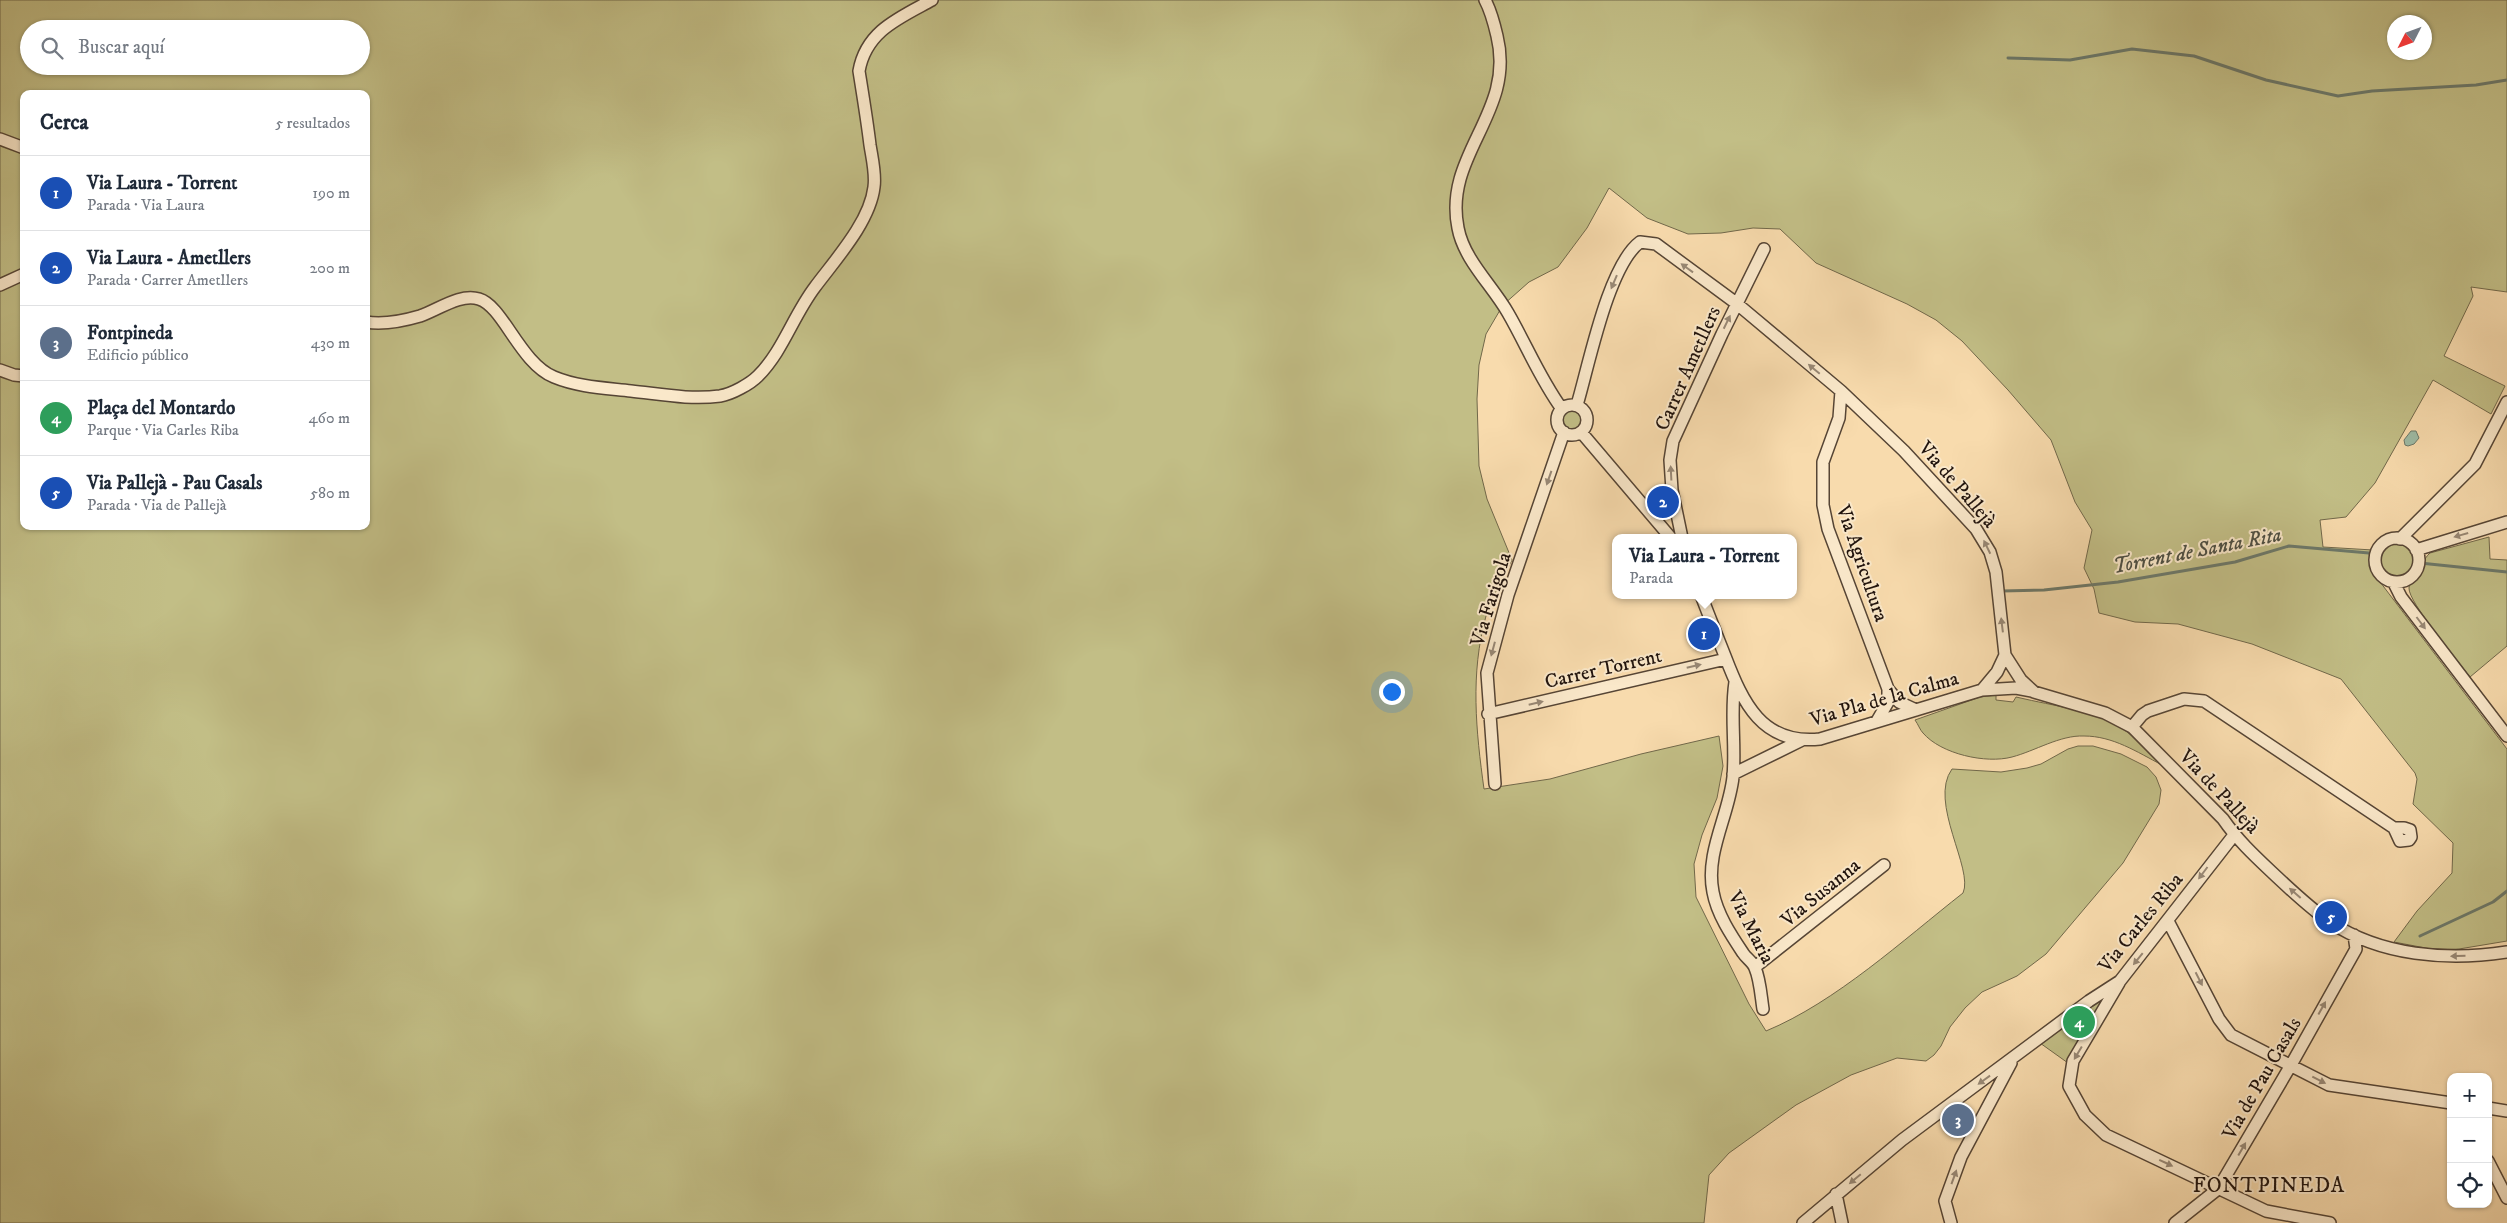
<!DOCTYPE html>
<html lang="es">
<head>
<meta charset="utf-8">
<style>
  body { margin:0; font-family:"IM FELL DW Pica",serif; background:#f6f6f7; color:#1f2937 }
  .controls { position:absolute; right:15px; bottom:15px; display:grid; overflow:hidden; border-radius:10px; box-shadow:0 1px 4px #0004 }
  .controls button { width:45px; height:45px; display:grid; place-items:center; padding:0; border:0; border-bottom:1px solid #e0e1e3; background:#fff; color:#1f2937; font:25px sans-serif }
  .compass { position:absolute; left:2387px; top:15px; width:45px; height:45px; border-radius:50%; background:#fff; box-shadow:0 1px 4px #0004; rotate:228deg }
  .you { position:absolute; left:1391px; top:691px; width:18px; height:18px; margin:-12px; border:4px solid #fff; border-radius:50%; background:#1a73e8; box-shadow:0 0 0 8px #1a73e833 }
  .badge { display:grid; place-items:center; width:32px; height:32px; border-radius:50%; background:#8f2418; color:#fff; font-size:16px; font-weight:700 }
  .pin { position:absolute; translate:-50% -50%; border:2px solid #fff; box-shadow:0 1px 5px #0006 }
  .popup { position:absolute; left:1612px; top:534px; width:185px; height:65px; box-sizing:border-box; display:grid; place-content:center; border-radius:10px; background:#fff; filter:drop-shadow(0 1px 4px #0005); font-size:16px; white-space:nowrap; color:#747a83 }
  .popup b { font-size:19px; color:#1f2937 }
  .popup::after { content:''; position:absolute; left:50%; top:100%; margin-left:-10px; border:10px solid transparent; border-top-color:#fff }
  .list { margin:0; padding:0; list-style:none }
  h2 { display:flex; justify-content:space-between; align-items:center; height:65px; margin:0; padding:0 20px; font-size:21px }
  h2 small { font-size:16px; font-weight:400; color:#747a83 }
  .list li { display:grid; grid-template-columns:32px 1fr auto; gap:15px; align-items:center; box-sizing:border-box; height:75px; padding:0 20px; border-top:1px solid #e0e1e3 }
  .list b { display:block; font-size:19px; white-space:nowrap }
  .list p { margin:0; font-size:16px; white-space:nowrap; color:#747a83 }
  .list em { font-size:16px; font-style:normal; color:#747a83 }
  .icon { flex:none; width:28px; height:28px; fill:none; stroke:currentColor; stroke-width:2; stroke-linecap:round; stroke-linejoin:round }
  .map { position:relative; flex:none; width:2507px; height:1223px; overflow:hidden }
  .search { position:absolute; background:#fff; box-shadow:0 1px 4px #0004; left:20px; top:20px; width:350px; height:55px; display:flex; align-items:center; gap:12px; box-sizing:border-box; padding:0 18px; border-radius:28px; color:#747a83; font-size:19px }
  .panel { position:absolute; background:#fff; box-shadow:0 1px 4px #0004; left:20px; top:90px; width:350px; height:440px; border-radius:10px }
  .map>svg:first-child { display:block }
  .green { fill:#c2be86; stroke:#71684a; fill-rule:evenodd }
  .water { fill:#9ebca6; stroke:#6c7869 }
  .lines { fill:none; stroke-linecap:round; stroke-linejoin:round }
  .stream { stroke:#6c7869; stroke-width:3 }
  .minor-casing { stroke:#564535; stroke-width:14 }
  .minor { stroke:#fae8ca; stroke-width:11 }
  .oneway { fill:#988875 }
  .labels { text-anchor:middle; stroke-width:4; stroke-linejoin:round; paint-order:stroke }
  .street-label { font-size:20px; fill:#20130d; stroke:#fae8ca }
  .water-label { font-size:21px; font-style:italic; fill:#4c4e43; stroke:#fae8ca }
  .neighbourhood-label { font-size:21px; letter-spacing:1px; fill:#20130d; stroke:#fae8ca }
</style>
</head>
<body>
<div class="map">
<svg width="2507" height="1223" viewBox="0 0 2507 1223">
  <rect width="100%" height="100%" fill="#f8dbad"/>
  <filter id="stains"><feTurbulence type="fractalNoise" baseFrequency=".004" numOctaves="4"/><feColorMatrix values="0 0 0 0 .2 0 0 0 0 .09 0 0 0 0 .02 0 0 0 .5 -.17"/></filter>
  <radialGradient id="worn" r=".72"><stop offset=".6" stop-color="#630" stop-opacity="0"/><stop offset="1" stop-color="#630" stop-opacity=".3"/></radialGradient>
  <path class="green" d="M0 0H2507V292L2471 287 2473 296 2444 356 2505 386 2491 414 2433 380 2375 483 2346 517 2320 520 2323 547 2373 550 2370 560 2374 574 2507 749V941L2459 949 2436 950 2394 942 2417 911 2452 873 2453 843 2413 804 2417 779 2415 773 2341 679 2252 644 2178 624 2135 622 2099 613 2094 589 2084 568 2092 530 2075 502 2051 440 2008 390 1962 341 1936 320 1907 304 1816 263 1780 229 1753 228 1721 233 1688 234 1647 218 1609 188 1587 228 1558 267 1529 282 1503 305 1486 334 1479 365 1477 399 1479 466 1487 499 1512 560C1503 578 1492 597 1486 616 1470 674 1476 731 1484 789L1550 779 1641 754 1719 736 1723 766 1717 798 1702 835 1694 864 1696 897 1749 1004 1766 1031C1836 1002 1903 940 1963 893 1974 869 1928 802 1952 769L2001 772 2027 768 2041 764 2068 749 2078 746H2093L2121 754 2147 767 2156 777 2161 790 2159 804 2123 863 2046 954 2017 976 1982 992 1965 1008 1950 1027 1941 1046 1934 1055 1926 1061 1897 1058 1851 1075 1796 1105 1729 1153 1709 1175 1704 1223H0ZM2394 22H2424V52H2394ZM29 29H361V66H29ZM24 94H366V526H24Z
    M1562 420a10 10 0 1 1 20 0a10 10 0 1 1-20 0Z
    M2489 537 2490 559 2507 560V646L2470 677C2459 662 2408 602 2409 588 2409 581 2416 578 2419 573 2424 565 2423 559 2430 553Z
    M2379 560a18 18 0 1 1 36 0a18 18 0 1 1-36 0Z
    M1996 695V700L2013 702 2016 697 2025 699C2060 707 2103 712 2131 735 2143 744 2152 754 2162 765 2137 752 2113 736 2084 736 2060 735 2035 751 2012 757 1986 764 1941 754 1923 733 1920 730 1918 724 1915 720L1980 697Z
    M2098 1001 2101 1002 2100 1006 2083 1033 2068 1063 2040 1043Z"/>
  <path class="water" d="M2411 431H2416L2419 438 2414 444 2408 446 2405 445 2404 440Z"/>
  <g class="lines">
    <path class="stream" d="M2008 58 2070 60 2132 49 2194 56 2266 80 2338 96 2372 91 2476 85 2507 80
      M2420 563 2507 572
      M2002 591 2044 590 2118 582 2235 562 2289 546 2369 553
      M2420 936 2493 902 2507 891"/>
    <defs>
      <path id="minor" d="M1485 0C1491 11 1494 23 1497 36 1516 113 1443 154 1458 228 1464 260 1492 285 1508 313 1526 344 1540 379 1562 409
        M0 139 24 148
        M0 285 24 274
        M366 322C384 325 403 321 420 316 438 310 460 293 479 299 503 306 520 363 554 377 578 387 605 388 631 391 660 394 690 400 720 396 732 394 750 384 758 376 783 351 793 316 815 287 835 260 870 222 874 187 876 174 872 158 870 145 867 120 863 96 859 71 866 31 899 18 932 0
        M0 370 14 375 24 376
        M1841 391 1839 418 1823 462V505L1828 529 1888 689 1899 702 1916 710
        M1577 405C1589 365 1608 266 1640 242L1656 244 1736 303 1841 391 1904 451 1976 529 1990 552 1996 572 2005 655 2021 680 2034 692 2105 713 2132 727 2223 819C2238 841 2258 859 2277 877 2294 893 2311 909 2330 922 2381 956 2447 961 2507 952
        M1557 420a15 15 0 1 1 30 0a15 15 0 1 1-30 0Z
        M1581 432 1671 538
        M1682 538 1672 490 1670 460 1673 441 1722 334 1764 249
        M2375 560a22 22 0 1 1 44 0a22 22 0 1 1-44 0Z
        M2400 539 2475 464 2507 402
        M2416 550 2507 522
        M2394 583 2401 597 2507 736
        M1701 595C1709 616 1717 636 1725 656 1743 703 1762 745 1820 739L1982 690 2016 688 2032 691
        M1735 682C1730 714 1736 745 1733 777 1729 815 1705 853 1713 892 1717 914 1731 935 1743 953 1746 958 1753 962 1755 968 1760 979 1761 996 1763 1009
        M1982 690 1997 672 2005 655
        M1488 714 1726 659
        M1877 721 1888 702V689
        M2132 727 2142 715 2148 711 2184 699 2204 701 2394 828 2400 841 2409 840 2411 837 2410 830 2404 828H2394
        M1733 774 1802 740
        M1495 784 1487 673 1508 595 1564 432
        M2168 921 2219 1019 2231 1035 2329 1085 2451 1103
        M1755 967 1884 865
        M2119 983 2073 1061 2069 1086 2085 1115 2106 1135 2266 1211 2330 1223
        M2488 1108 2507 1111
        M2488 1161 2507 1198
        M1836 1194 1842 1223
        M1803 1223 1902 1140 2089 1001 2120 981 2234 835
        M1951 1223 1945 1201 1961 1157 2011 1063
        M2175 1223 2218 1189 2291 1065 2356 949 2354 935"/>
    </defs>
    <use href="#minor" class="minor-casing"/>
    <use href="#minor" class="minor"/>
  </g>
  <defs><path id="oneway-solid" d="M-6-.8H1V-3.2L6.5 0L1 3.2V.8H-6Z" transform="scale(1.25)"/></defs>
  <g class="oneway">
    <use href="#oneway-solid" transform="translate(1687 268) rotate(-144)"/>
    <use href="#oneway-solid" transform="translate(1614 282) rotate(113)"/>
    <use href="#oneway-solid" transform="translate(1727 322) rotate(-64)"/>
    <use href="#oneway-solid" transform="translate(1814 369) rotate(-140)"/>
    <use href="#oneway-solid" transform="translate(1671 473) rotate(-93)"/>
    <use href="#oneway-solid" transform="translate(1549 478) rotate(109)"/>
    <use href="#oneway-solid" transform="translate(2461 535) rotate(164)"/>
    <use href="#oneway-solid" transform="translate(1987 547) rotate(-116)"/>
    <use href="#oneway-solid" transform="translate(2421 623) rotate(53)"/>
    <use href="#oneway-solid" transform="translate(2002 625) rotate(-97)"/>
    <use href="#oneway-solid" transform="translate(1493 649) rotate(105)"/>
    <use href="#oneway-solid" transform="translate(1694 666) rotate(-13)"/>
    <use href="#oneway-solid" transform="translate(1536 703) rotate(-13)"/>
    <use href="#oneway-solid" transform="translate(2203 873) rotate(127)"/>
    <use href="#oneway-solid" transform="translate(2295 893) rotate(-139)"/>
    <use href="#oneway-solid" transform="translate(2458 956) rotate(178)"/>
    <use href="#oneway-solid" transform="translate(2138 959) rotate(129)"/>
    <use href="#oneway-solid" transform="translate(2199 979) rotate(63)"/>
    <use href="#oneway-solid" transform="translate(2322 1008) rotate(-61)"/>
    <use href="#oneway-solid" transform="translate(2078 1053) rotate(121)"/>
    <use href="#oneway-solid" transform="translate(1984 1080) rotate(144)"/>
    <use href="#oneway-solid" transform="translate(2319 1080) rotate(27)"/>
    <use href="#oneway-solid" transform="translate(2242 1149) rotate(-60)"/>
    <use href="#oneway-solid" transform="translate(2166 1163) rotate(25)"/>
    <use href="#oneway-solid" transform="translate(1954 1177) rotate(-70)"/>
    <use href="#oneway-solid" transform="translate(1855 1179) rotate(140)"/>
  </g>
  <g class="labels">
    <g class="street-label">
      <text transform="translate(1687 368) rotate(-66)" y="7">Carrer Ametllers</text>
      <text transform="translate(1958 484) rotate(49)" y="7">Via de Pallejà</text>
      <text transform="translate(1863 563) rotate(71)" y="7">Via Agricultura</text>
      <text transform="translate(1490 599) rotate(-73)" y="7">Via Farigola</text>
      <text transform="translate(1603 668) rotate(-13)" y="7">Carrer Torrent</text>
      <text transform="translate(1884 698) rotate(-16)" y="7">Via Pla de la Calma</text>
      <text transform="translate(2220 791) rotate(47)" y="7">Via de Pallejà</text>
      <text transform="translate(1820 892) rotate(-39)" y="7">Via Susanna</text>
      <text transform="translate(2140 922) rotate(-51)" y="7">Via Carles Riba</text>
      <text transform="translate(1752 927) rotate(63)" y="7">Via Maria</text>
      <text transform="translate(2261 1078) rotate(-60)" y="7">Via de Pau Casals</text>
    </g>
    <g class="water-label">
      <text transform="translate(2197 550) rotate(-11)" y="7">Torrent de Santa Rita</text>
    </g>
    <g class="neighbourhood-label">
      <text x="2269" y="1192">FONTPINEDA</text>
    </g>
  </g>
  <rect width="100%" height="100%" filter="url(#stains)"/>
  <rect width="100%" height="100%" fill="url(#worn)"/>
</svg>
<div class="controls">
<button>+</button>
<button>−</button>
<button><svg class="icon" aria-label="locate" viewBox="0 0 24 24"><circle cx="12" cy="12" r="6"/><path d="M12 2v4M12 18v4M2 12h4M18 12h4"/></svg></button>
</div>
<svg class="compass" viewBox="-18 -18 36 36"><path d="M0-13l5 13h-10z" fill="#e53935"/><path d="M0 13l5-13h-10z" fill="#747a83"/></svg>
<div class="you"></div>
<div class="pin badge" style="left:1704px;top:634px;background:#1a4fb4">1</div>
<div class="popup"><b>Via Laura - Torrent</b>Parada</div>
<div class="pin badge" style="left:1663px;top:502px;background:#1a4fb4">2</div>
<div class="pin badge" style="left:1958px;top:1120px;background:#5c6f8a">3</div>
<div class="pin badge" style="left:2079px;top:1022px;background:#2e9e5b">4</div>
<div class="pin badge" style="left:2331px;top:917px;background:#1a4fb4">5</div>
<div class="search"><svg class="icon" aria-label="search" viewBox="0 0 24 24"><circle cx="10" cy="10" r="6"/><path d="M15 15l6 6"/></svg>Buscar aquí</div>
<section class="panel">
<h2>Cerca<small>5 resultados</small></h2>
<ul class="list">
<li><span class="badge" style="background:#1a4fb4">1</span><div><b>Via Laura - Torrent</b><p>Parada · Via Laura</p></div><em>190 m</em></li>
<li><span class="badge" style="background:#1a4fb4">2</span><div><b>Via Laura - Ametllers</b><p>Parada · Carrer Ametllers</p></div><em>200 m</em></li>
<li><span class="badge" style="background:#5c6f8a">3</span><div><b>Fontpineda</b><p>Edificio público</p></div><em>430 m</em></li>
<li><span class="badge" style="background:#2e9e5b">4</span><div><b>Plaça del Montardo</b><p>Parque · Via Carles Riba</p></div><em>460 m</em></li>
<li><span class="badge" style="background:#1a4fb4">5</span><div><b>Via Pallejà - Pau Casals</b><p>Parada · Via de Pallejà</p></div><em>580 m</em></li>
</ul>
</section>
</div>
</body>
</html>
